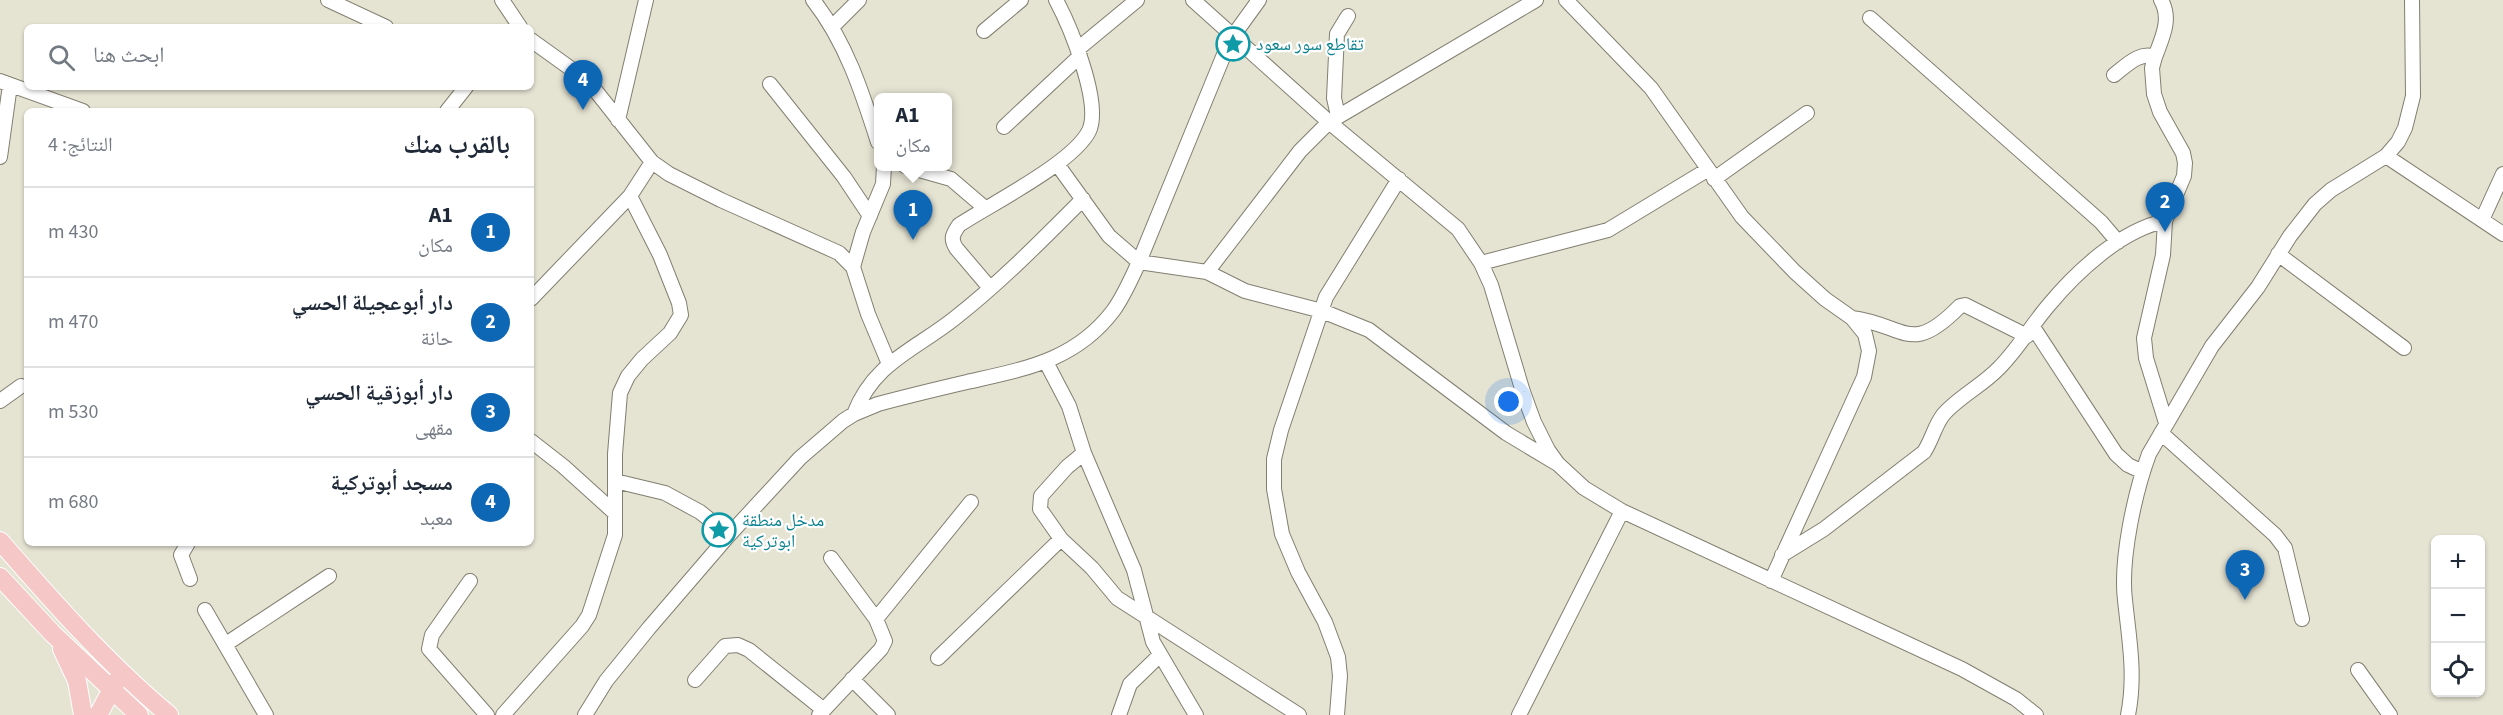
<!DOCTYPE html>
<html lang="ar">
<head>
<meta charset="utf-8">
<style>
  body { margin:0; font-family:"Source Sans 3","Noto Naskh Arabic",sans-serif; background:#f2f2f3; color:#1f2937; direction:rtl }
  .controls { position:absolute; right:18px; bottom:18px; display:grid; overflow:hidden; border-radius:9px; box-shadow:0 2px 4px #0004 }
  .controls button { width:54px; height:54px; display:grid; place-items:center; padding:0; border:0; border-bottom:2px solid #e0e1e3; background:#fff; color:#1f2937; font:30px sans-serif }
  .you { position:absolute; left:1509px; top:402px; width:21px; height:21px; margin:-15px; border:4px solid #fff; border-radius:50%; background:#1a73e8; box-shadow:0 0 0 9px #1a73e833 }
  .badge { display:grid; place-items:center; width:39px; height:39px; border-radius:50%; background:#0e67b4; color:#fff; font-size:20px; font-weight:700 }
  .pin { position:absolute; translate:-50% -50px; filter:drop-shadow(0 2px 3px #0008) }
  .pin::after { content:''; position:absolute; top:32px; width:21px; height:18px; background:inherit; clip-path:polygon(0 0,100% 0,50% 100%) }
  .popup { position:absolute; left:874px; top:93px; width:78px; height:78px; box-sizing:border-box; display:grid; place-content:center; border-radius:9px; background:#fff; filter:drop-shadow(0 2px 4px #0005); font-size:20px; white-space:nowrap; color:#747a83 }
  .popup b { font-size:22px; color:#1f2937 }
  .popup::after { content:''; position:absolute; left:50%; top:100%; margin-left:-12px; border:12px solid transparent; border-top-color:#fff }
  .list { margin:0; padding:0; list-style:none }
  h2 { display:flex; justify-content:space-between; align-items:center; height:78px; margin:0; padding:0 24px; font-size:26px }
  h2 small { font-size:20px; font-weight:400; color:#747a83 }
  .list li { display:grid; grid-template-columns:39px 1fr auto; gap:18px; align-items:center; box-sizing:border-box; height:90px; padding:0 24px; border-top:2px solid #e0e1e3 }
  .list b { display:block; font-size:22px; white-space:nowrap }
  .list p { margin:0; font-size:20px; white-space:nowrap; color:#747a83 }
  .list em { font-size:20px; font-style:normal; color:#747a83 }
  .icon { flex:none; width:33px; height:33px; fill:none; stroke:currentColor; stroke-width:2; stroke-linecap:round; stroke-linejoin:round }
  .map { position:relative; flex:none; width:2503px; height:715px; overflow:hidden; direction:ltr }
  .search { position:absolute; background:#fff; box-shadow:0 2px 4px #0004; left:24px; top:24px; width:510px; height:66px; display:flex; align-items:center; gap:15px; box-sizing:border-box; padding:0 21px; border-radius:9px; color:#747a83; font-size:22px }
  .panel { position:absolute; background:#fff; box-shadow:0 2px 4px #0004; left:24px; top:108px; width:510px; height:438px; border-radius:9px; direction:rtl }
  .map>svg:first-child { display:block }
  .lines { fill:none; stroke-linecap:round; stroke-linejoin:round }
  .minor-casing { stroke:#817f70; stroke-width:16 }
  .major-casing { stroke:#fff; stroke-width:20 }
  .minor { stroke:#fff; stroke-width:14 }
  .major { stroke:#f5c8c7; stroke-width:18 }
  .labels { text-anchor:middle; stroke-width:4.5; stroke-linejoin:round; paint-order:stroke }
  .culture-label { font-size:18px; fill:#0d838f; stroke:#fff; text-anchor:start }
</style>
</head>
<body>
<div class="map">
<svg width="2503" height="715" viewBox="0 0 2503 715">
  <rect width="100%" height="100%" fill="#e5e3d2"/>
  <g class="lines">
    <defs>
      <path id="minor" d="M328 0 386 27
        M502 0 520 27
        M813 0C846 42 862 92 878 142
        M1193 0 1329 122 1458 229 1481 263 1491 285 1523 392 1534 422 1548 450 1558 464 1584 488 1622 511 1962 669 2016 699 2036 715
        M1566 0 1651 88 1742 217 1795 272 1825 299 1852 318 1865 334 1869 351 1864 377 1771 581
        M1870 18 2101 222 2118 242
        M832 27 859 0
        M984 31 1021 0
        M531 40 588 81 652 162 669 174 721 200 839 253 853 267 868 314 889 364
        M1079 48 1137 0
        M2155 57C2162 38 2172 19 2161 0
        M2114 75C2126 66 2139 51 2155 57L2152 68 2154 94 2160 112 2183 153 2185 163 2184 176 2165 221 2163 255 2144 338 2146 358 2166 423
        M0 81 83 111
        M770 84 844 177 870 216
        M447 111 466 87
        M1338 116 1334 98 1337 34 1348 16
        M618 120 646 0
        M1004 127 1080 56
        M2386 156 2503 234
        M0 157 10 85
        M1057 164 1109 236 1139 262 1207 272 1245 291 1322 311 1369 330 1506 433 1556 463
        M905 166 951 179 985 208
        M1714 179 1807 113
        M2482 220 2503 174
        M2278 254 2404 348
        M1481 263 1608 230 1707 170
        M853 267 863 232 883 184 884 166
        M1207 272 1300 151 1329 122 1536 0
        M990 288 956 248C950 238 953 234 959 225 991 204 1073 163 1089 131 1102 103 1070 26 1056 0
        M531 299 630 196
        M1852 318C1906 325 1910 357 1960 306L1965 305 2027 336
        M2033 327 2116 454 2128 465 2143 472
        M1046 362 1069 406 1084 453 1134 570 1153 642 1196 715
        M0 401 21 386
        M854 414C874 362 915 350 955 318 1001 282 1042 240 1083 199
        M2161 433 2275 535 2285 548 2302 619
        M531 441 563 466 615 513
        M1084 453 1067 467 1041 496 1040 509 1061 539 1092 568 1117 598 1299 715
        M615 481 665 493 700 512 729 535
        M188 543 181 555 190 579
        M1782 555 1824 529 1924 452C1932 440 1934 427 1943 415 1957 398 1983 385 1999 368 2018 349 2031 326 2048 306 2076 272 2121 230 2165 221
        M470 581 432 635 429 649 487 715
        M205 610 266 715
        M876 619 971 502
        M226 644 329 576
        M938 658 1061 539
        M2358 670 2390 715
        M852 679 888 715
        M695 680 725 646 738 645 749 650 824 710
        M503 715 582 626 589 615 615 535V454L620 393 628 376 642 359 670 333 681 315 679 303 660 255 630 196 652 162
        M585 715 606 681 649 628 729 535 800 458 843 421 854 414 878 404C908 396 937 389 967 382 1024 369 1075 361 1113 311 1124 296 1131 279 1139 262L1223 57 1233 36 1259 0
        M819 715 881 649 885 641 876 619 831 558
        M1119 715 1130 684 1160 655
        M1337 715 1340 676 1338 657 1325 622 1298 572 1282 534 1274 489V459L1281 430 1326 297 1399 179
        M1519 715 1622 511
        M2128 715C2136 675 2129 639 2125 600 2120 559 2135 492 2149 454L2212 346 2258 287 2290 236 2315 204 2331 190 2386 156 2398 142 2405 128 2413 96 2412 0"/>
      <path id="major" d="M0 541C53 602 107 663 169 715
        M0 577 53 634 139 715
        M62 649 77 681 83 715
        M98 715 116 682"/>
    </defs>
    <use href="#minor" class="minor-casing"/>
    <use href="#major" class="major-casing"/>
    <use href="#minor" class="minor"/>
    <use href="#major" class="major"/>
  </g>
  <defs>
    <symbol id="sight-ring" viewBox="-11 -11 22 22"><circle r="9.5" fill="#fff" stroke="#0f9aa8" stroke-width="1.5"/><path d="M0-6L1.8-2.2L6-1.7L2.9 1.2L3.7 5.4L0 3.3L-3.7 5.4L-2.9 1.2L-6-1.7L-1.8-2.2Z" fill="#0f9aa8"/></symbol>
  </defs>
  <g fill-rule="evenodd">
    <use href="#sight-ring" x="1214" y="25" width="38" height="38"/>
    <use href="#sight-ring" x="700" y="511" width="38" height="38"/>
  </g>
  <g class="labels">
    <g class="culture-label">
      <text x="1256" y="50">تقاطع سور سعود</text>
      <text x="742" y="526">مدخل منطقة<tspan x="742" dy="21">ابوتركية</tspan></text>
    </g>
  </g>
</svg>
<div class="controls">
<button>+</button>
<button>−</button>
<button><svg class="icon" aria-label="locate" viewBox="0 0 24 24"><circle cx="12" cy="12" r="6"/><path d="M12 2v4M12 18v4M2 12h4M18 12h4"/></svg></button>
</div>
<div class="you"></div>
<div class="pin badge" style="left:913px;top:240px">1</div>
<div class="popup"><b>A1</b>مكان</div>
<div class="pin badge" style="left:2165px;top:232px">2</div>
<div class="pin badge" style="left:2245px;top:600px">3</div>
<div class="pin badge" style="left:583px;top:110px">4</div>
<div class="search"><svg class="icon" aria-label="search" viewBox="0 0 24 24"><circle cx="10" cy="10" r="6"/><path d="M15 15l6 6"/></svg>ابحث هنا</div>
<section class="panel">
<h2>بالقرب منك<small>النتائج: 4</small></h2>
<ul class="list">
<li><span class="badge">1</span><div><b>A1</b><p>مكان</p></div><em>430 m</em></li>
<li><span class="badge">2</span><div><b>دار أبوعجيلة الحسي</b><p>حانة</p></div><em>470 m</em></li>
<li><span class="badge">3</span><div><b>دار أبوزقية الحسي</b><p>مقهى</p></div><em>530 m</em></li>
<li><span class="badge">4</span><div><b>مسجد أبوتركية</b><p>معبد</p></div><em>680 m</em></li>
</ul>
</section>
</div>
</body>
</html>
